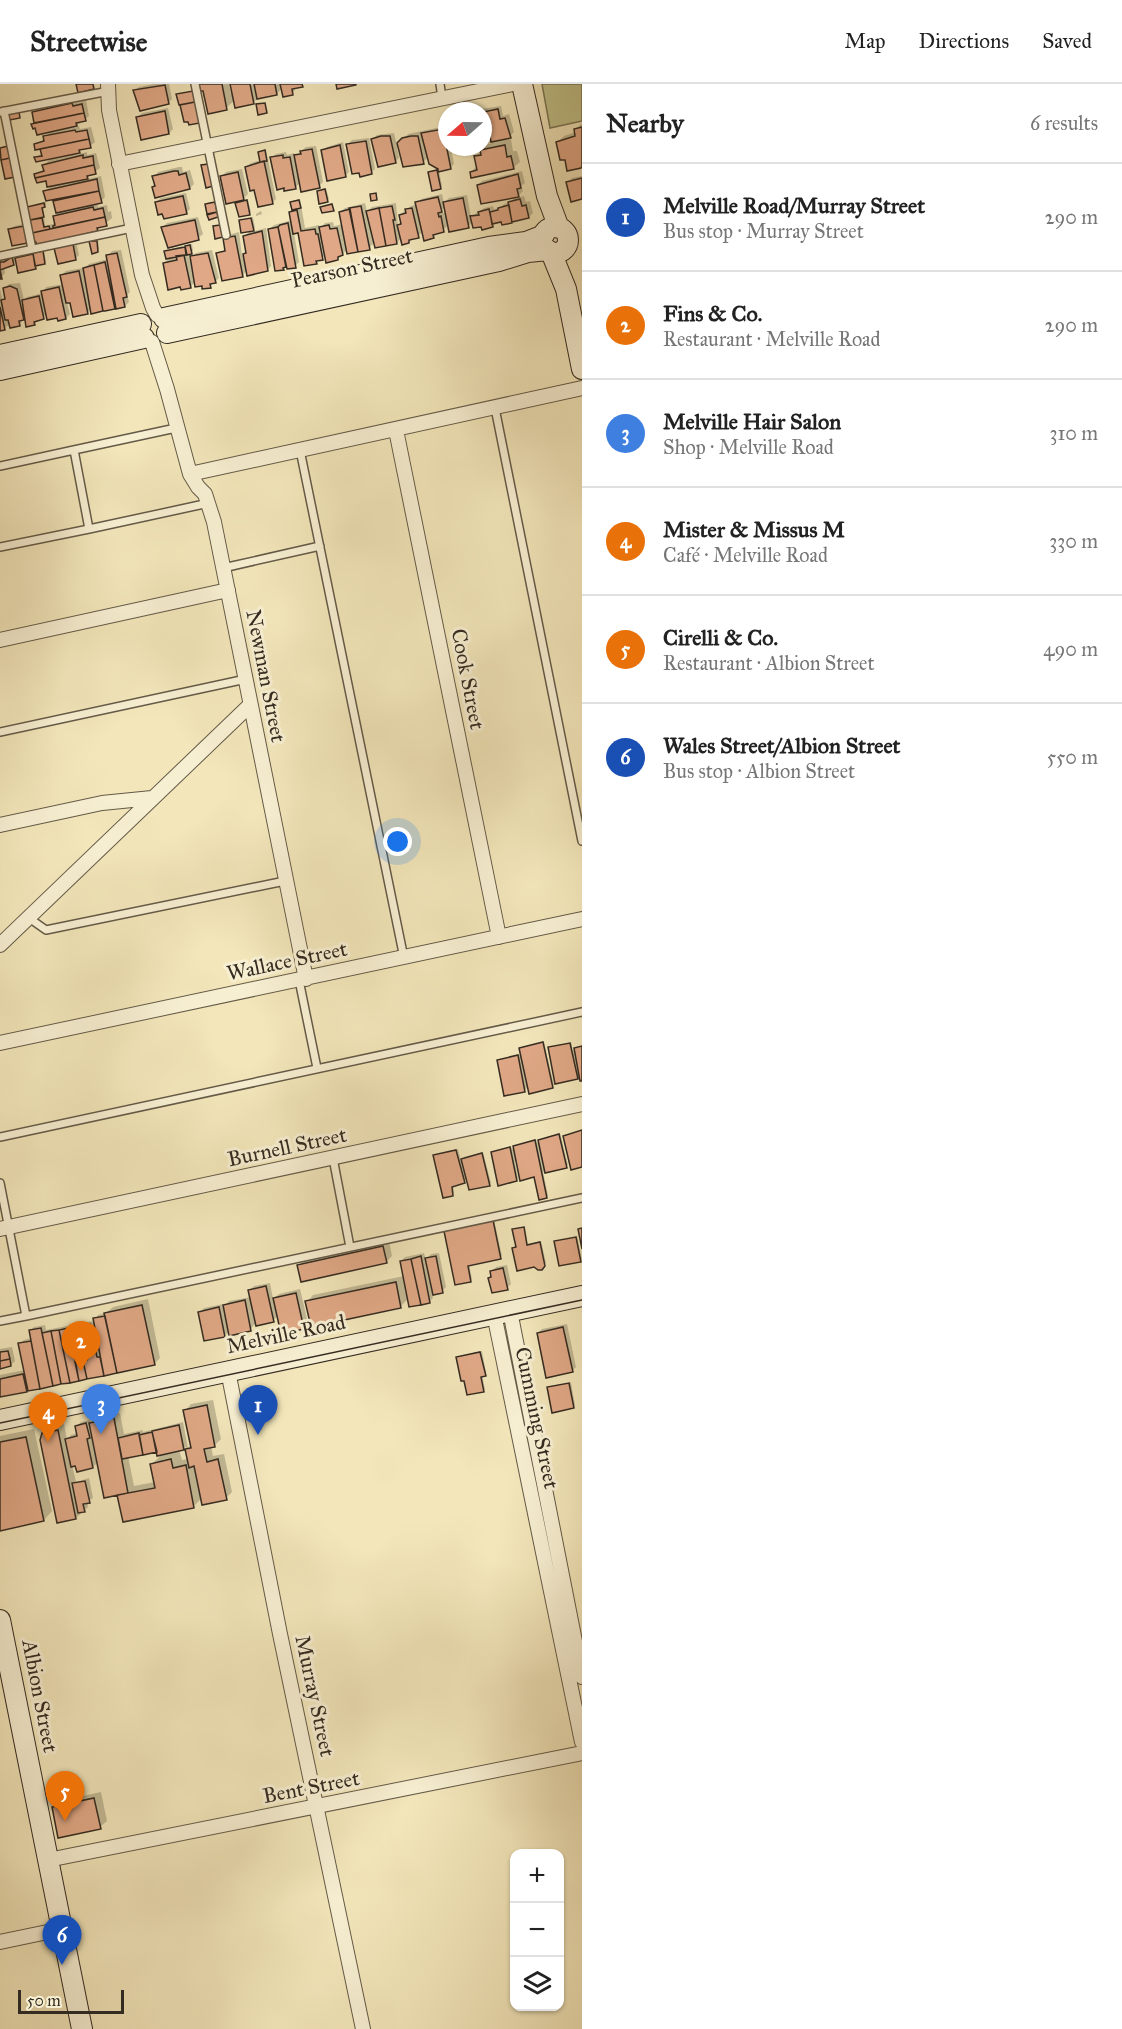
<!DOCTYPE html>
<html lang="en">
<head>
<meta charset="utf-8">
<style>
  body { margin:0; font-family:"IM FELL Great Primer",serif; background:#f6f6f6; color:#222 }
  .controls { position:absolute; right:18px; bottom:18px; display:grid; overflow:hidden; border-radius:12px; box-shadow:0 2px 4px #0004 }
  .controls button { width:54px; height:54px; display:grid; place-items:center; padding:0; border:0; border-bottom:2px solid #e0e0e0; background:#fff; color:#222; font:30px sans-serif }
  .compass { position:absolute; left:438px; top:18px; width:54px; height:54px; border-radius:50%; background:#fff; box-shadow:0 2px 4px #0004; rotate:250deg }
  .scale { position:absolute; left:18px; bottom:15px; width:106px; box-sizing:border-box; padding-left:6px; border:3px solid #342b21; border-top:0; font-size:16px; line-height:21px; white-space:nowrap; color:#342b21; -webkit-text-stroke:4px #f7efd2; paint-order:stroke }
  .you { position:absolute; left:398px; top:758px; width:21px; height:21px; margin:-15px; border:4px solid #fff; border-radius:50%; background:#1a73e8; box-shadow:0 0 0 9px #1a73e833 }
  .badge { display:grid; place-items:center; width:39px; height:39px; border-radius:50%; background:#8f2418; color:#fff; font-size:20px; font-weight:700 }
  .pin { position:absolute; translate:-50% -50px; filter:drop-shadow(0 2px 3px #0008) }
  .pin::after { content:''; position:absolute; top:32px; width:21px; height:18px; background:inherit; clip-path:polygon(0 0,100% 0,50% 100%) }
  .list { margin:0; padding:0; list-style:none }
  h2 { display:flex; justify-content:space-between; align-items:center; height:78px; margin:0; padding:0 24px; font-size:26px }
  h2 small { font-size:20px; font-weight:400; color:#767676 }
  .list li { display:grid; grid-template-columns:39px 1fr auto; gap:18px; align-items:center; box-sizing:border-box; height:108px; padding:0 24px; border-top:2px solid #e0e0e0 }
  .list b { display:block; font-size:22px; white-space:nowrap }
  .list p { margin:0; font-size:20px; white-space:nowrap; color:#767676 }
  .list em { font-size:20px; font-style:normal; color:#767676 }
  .icon { flex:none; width:33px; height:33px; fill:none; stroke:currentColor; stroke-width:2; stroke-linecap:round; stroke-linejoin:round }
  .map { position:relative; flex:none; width:582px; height:1945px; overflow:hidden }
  header { display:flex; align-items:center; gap:36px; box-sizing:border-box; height:84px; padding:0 30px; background:#fff; border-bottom:2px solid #e0e0e0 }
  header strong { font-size:28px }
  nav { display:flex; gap:33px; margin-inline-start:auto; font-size:21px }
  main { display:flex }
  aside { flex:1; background:#fff }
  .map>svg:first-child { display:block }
  .green { fill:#c2c38b; stroke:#7b7756; stroke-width:1.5 }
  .shadow { fill:#0003; fill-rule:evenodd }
  .building { fill:#e0a886; stroke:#342b21; stroke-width:1.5 }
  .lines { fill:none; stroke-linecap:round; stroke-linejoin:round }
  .lane-casing { stroke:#645a47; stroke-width:10 }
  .street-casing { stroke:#645a47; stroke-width:16 }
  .secondary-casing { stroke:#342b21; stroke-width:22 }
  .lane { stroke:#f7efd2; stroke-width:7 }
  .street { stroke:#f7efd2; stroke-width:14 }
  .secondary { stroke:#f7efd2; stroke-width:20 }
  .tram { stroke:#342b21; stroke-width:1.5 }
  .labels { text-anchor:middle; stroke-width:6; stroke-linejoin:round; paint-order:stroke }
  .street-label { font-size:21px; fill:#342b21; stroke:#f7efd2 }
</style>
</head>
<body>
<header>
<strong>Streetwise</strong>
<nav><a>Map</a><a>Directions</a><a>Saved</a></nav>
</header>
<main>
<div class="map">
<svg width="582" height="1945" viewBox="0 0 582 1945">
  <rect width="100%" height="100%" fill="#f2e6ba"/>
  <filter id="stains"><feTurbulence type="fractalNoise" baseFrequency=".00333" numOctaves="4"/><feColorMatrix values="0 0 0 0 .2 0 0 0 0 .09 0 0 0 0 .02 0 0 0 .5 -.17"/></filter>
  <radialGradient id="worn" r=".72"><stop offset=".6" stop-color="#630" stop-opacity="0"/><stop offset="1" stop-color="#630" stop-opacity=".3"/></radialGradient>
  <path class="green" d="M542 0H582V37L550 44Z"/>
  <path class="shadow" d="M154 0H169L172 15 168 19 135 7 139 3Z
    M200 0H229L231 10 234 9 232 0H304L296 3 293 9 282 4 277 10 257 15 253 19 235 16 226 24Z
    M76 16 77 18 86 16 89 32 74 44 79 42 80 45 91 43 95 58 90 62 83 64 76 71 87 68V71L96 69 100 84 84 96 101 92 105 113 101 117 97 118 98 123 107 121 108 128 111 127 112 134 97 146 35 154 29 123 46 118V121L43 123 45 142 56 139 54 133 61 126 57 127 54 114 45 108 53 100 36 90 45 85 44 81 52 73 36 74 42 69 41 64 36 60 45 55 51 46 33 41 35 38 33 29 37 24Z
    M501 22 503 32 509 30 514 48 506 56 511 55 513 67H517L520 78 513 84 471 88 478 81 476 73 488 60 492 59 491 50 483 58V27H468Z
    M168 24 173 45 169 49 138 33 142 29Z
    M447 35V63H459L451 64 454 80 450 84 439 86 442 102 440 104 429 89 440 85 428 73 423 79 400 63H397L399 74 395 78 373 55 377 51 394 49 397 62 408 50 446 42 445 37Z
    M582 39V81L566 74 558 58 564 52 576 48V45Z
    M369 54 375 85 371 89 348 60 352 56Z
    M343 58 349 88 345 92 323 67 327 63Z
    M316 62 323 98 319 102 301 98 296 103 272 74 276 70 286 68 287 71 294 69V73L306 63Z
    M266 66 276 115 272 119 246 83 251 79 261 76 259 68Z
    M179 83H182L183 88 190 86 194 100 190 104 154 103 156 101 154 93 158 88Z
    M242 85 248 110 241 117 248 116 251 128 249 130 237 119 242 115 222 92 226 88Z
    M522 87 525 99 521 102 523 107 516 114 524 112 526 118 530 117 533 129 529 133 503 139 502 136 492 142 473 138 468 142 449 141 433 153 423 148 409 158 401 154 397 159 375 158 369 164 348 165 337 175 326 171 316 178 300 147 294 149 299 178 295 182 288 181 283 184 270 145 274 141 292 136 290 128 293 125 292 118 300 115 305 144 319 141 320 145 325 139 333 138 334 142 343 140 340 128 345 124 365 119 367 128 372 123 396 119 398 142 402 138 400 131 411 122 417 120 421 115 442 110 444 119 449 114 467 111 471 133 484 124 493 122 494 125 500 124 504 120 509 119 516 112 478 101 482 97ZM445 122 447 129H443L442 126Z
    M582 92V113L568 98 572 94Z
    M326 104 329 115 327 117 318 107Z
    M186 109 190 125 186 129 156 118 161 114Z
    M261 127 262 130 256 132V130Z
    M198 133 203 150 198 154 163 143 167 139Z
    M253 133 255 144 251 148 266 144 271 182 267 186H247L242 192 218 170 226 165 228 151 239 148 242 172 247 167 244 153 251 146 240 137Z
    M28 139 31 154 10 146 14 142Z
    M93 156H98L99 165 98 167 91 157Z
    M76 157 79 171 75 175 56 165 60 161Z
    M192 160 193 167 188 169 189 175 196 169 212 166 219 194 210 202 196 197 190 203 164 179 171 173 166 168 167 166Z
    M44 166 46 177 45 179 39 180 35 184 17 176 13 180 4 183 5 189 0 194V175L9 174 16 171 17 174 21 170Z
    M121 166 130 208 127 211 129 218 125 222 92 224 87 229 71 217 67 218 70 230 66 234 47 230 34 240 26 232 19 241 10 239 4 245 0 246V205L3 217 6 213 5 204 9 200 20 199 24 216 27 213 43 209 46 203 64 200 62 191 66 187 83 184V186L89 180 108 175V172L112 167Z
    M544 958 554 1001 552 1003 529 1002 525 1006 498 976 522 970 521 965 522 963Z
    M571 958 573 967 577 963 582 962V995L581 991 577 994 549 964Z
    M560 1049 568 1081 543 1088 548 1111 547 1113 540 1114 535 1091 517 1077 515 1078 518 1094 516 1096 492 1068 511 1062 512 1065 516 1061 536 1055 537 1059 541 1055Z
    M458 1065 461 1077 464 1073 483 1068 491 1099 489 1100 467 1094 464 1098 453 1101 454 1109 453 1111 435 1071Z
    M494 1136 502 1172 469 1180 472 1195 471 1196 445 1147Z
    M525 1142 528 1160 541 1157 546 1179 541 1184 514 1164 517 1162 514 1145Z
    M577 1152 582 1175 580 1176 555 1158Z
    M389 1157 392 1172 386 1178 299 1182 305 1175Z
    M424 1169 426 1176 431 1170 439 1169 446 1203 442 1207 432 1210 433 1214 429 1218 409 1214 401 1222 312 1241 307 1218 313 1211 404 1192 401 1177 405 1173Z
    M507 1181 511 1200 507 1204 492 1192V1187L496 1183Z
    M270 1199 273 1215 279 1210 300 1205 308 1239 304 1243 278 1231 273 1237 254 1241 250 1246H230L224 1252 200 1228 204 1224 223 1220 224 1223 229 1217 251 1213 250 1206 254 1202Z
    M148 1215 160 1274 154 1280 29 1305V1304L26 1306 0 1312V1291L25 1286 20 1260 24 1256 32 1254 30 1247 34 1243 45 1241 46 1246 72 1241 79 1277 86 1275 88 1273 82 1242 86 1238 95 1237 98 1231 106 1229 113 1223Z
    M567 1240 576 1283 572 1287 538 1249 542 1245Z
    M12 1263 15 1277 11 1281 0 1283V1265Z
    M482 1267 486 1289 482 1291 485 1305 484 1307 458 1273Z
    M571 1298 575 1321 574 1323 549 1304Z
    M213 1316 221 1355 215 1361 211 1362 213 1372 224 1370 232 1408 226 1414H202L194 1422 118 1410 99 1377 93 1383 76 1380 72 1381 76 1398 89 1394 93 1414 87 1418 88 1423 76 1434 44 1350 50 1343 64 1340 67 1355 71 1351 78 1349 77 1342 81 1338 90 1336 91 1340 98 1333 120 1329 124 1350 143 1346V1348L183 1338 188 1364 192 1360 185 1327 191 1320ZM186 1363 188 1375 182 1376 179 1366ZM158 1366 163 1369 152 1380 155 1398 134 1402 128 1372Z
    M34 1345 52 1427 44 1436 0 1445V1352Z
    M101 1708 107 1737 100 1743 53 1723 60 1717Z"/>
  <path class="building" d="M76 0H93L94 5 78 9Z
    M199 0H222L227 26 208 30 203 7H200Z
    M230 0H250L254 20 235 24Z
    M254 0H275L277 11 257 15Z
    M280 0H302L303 3 292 5 293 11 283 13Z
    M336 0H356V1L337 5Z
    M165 1 169 20 140 27 133 6Z
    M193 7 195 18 179 21 176 10Z
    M195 18 200 39 189 41 188 38H184L180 21Z
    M72 19 73 22 82 20 84 29 34 39 32 28Z
    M265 19 267 29 258 31 256 20Z
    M498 25 500 35 505 34 511 54 491 58 487 38 483 39V28Z
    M165 27 169 50 141 56 136 33Z
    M19 28 20 34 10 36 8 30Z
    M84 29 86 37 76 39 77 42 37 51 35 44 33 45 31 40Z
    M582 43V82L581 84 567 87 565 76H560L556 58 575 52 574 45Z
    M443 45 451 85 438 88V85L429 80 421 49Z
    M75 46 76 48 87 46 89 55 35 66 34 60 44 57 43 52Z
    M381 52H390L396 79 378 83 371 55Z
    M411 52H418L424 80 403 83 397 59 402 54Z
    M89 55 91 64 79 66 80 69 36 78 34 73 42 72 40 65Z
    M366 57 372 90 360 93 359 89 352 90 346 60Z
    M340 61 346 93 327 97 321 66Z
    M505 61 507 73 511 72 514 85 471 94 470 88 477 86 474 72 481 71 480 66Z
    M8 62 10 74 1 76 0 64Z
    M312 65 320 104 301 108 294 71 301 70 300 67Z
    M265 66 267 77 260 78 258 68Z
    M83 71V74L93 72 94 81 35 94 34 90 44 87 42 81Z
    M283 71V74L290 73 296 105 284 107V104L277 106 270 73Z
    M10 74 15 93 5 95 1 76Z
    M264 77 273 120 258 123 254 106 250 107 245 83Z
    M208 80 213 102 206 104 201 81Z
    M94 81 96 90 87 92 88 95 47 103 46 97 37 99 35 94Z
    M437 86 441 105 432 107 428 88Z
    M174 87H178L179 91 186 89 190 105 155 114 152 103 155 102 152 92Z
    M238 88 244 116 226 120 220 92Z
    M518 90 521 104 517 105 519 113 481 120 477 101Z
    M582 94V115L571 118 566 98Z
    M97 95 99 107 46 117 43 107Z
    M325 105 328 118 319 120 317 107Z
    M99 107 102 119 56 129 53 117Z
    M376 109 377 116 371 117 370 110Z
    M183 112 187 130 164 135 162 130 158 131 155 118Z
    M438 113 442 128 438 129 439 133 441 132 444 148 433 151 434 154 424 157 415 118Z
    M463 114 469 144 449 148 443 118Z
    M520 115 522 122 526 121 529 134 512 138 508 118Z
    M247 116 250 131 239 133 235 119Z
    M299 116 301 124 292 126 290 118Z
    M215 118 217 128 207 130 205 120Z
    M44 119 45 123 42 124 44 133 30 136 27 123Z
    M332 120 334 127 322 129 320 123Z
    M509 121 512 139 502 141 501 138 492 140 490 128 498 126V124Z
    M361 122 370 166 358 168 349 124Z
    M392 122 395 136H393L397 160 386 162 379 124Z
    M93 123 94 126 103 124 105 133 53 144V142L55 141 53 132Z
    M379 124 386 162 375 164 366 127Z
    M412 124 419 154 409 156V159L402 161 397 141 401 140 399 131 406 129 405 125Z
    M350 125 358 168 347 170 339 128Z
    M489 125 493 143 482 146 481 143 473 144 470 132 479 131 478 128Z
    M297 126 301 147 315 145 316 150H318L323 176 316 177 317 180 304 182 298 149 293 150 289 128Z
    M217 128 218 133 209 136 207 131Z
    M105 133 107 142 97 144 98 147 38 161 33 155 32 149Z
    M42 134 44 143 49 142 50 145 32 149 30 136Z
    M251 134 254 147 241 149 239 136Z
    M195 136 199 156 168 164 161 143Z
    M288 139 296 184 287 185 278 143 280 141Z
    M220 141 223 153 215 155 213 142Z
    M329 141 330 145 337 144 343 171 338 173V176L326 179 319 143Z
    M24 142 28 159 12 162 8 145Z
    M278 143 286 183 283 184 284 186 275 187 268 145Z
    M262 147 268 187 247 192 243 170 246 169 243 152Z
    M235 152 243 193 222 197 216 169 225 167 223 154Z
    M89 157H97L98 168 92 170Z
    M73 160 76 176 58 180 54 164Z
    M190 161 192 170 187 171 185 162Z
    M185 163 186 171 166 175 164 167Z
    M43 167 45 180 35 182 33 169Z
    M117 169 127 213 123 214 125 223 116 225 106 171Z
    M208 169 216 199 210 200 211 204 202 205V202L195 203 190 172Z
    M33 170 36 185 18 189 15 174Z
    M184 171 191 204 181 206 180 203 168 206 163 179 177 176 176 172Z
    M12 173 14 181 0 186 2 195H0V178H4Z
    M105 178 115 225 105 227H103L94 181Z
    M94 181 103 227 91 230 83 184Z
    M79 187 88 230 73 233 70 219H66L60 191Z
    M10 202 17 205 24 236 19 237 20 242 10 244 8 236H5L1 216 5 215 3 204Z
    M59 203 66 235 58 237 57 234 47 236 41 207Z
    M39 212 44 235 34 238 35 241 26 243 22 216Z
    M0 223 5 246 0 247Z
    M543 958 553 1004 529 1010 519 964Z
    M570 959 578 995 555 1000 548 963Z
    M582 962V997H580L574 964Z
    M518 971 525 1008 504 1012 497 976Z
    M582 1046V1083L571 1086 563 1052Z
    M559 1050 567 1084 545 1089 538 1056Z
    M535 1056 547 1114 539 1116 534 1093 520 1097 513 1062Z
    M510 1063 517 1097 498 1102 491 1068Z
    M456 1066 465 1099 452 1103 453 1112 443 1114 433 1071Z
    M482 1069 490 1102 469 1106 461 1075Z
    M493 1136 501 1175 468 1182 471 1198 455 1201 444 1147Z
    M524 1143 527 1161 540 1158 545 1182 542 1186H538L534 1183 517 1187 512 1164 516 1163 512 1145Z
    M582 1144V1165L578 1145Z
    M576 1153 581 1178 559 1182 554 1157Z
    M383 1162 387 1179 301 1198 297 1181Z
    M421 1172 430 1219 421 1221 411 1175Z
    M436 1172 443 1209 433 1211 425 1174Z
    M411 1175 421 1221 409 1223 400 1177Z
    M503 1184 508 1206 492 1209 488 1194 491 1193 490 1187Z
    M396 1198 401 1224 311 1243 305 1217Z
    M266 1202 274 1238 256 1242 248 1206Z
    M296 1209 304 1245 281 1250 273 1214Z
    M245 1216 251 1247 229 1252 223 1221Z
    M142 1221 155 1281 117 1289 104 1229Z
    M219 1223 225 1253 204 1257 198 1228Z
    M105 1232 117 1289 104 1292 93 1234Z
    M90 1240 97 1273H100L104 1292 87 1295 83 1277 87 1276 81 1242Z
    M563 1243 573 1288 546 1294 537 1249Z
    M41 1244 53 1302 40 1305 29 1246Z
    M69 1244 79 1297 70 1299 59 1246Z
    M59 1246 70 1299 61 1300 51 1247Z
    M51 1247 61 1300 53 1302 42 1249Z
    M31 1257 40 1305 28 1307 18 1259Z
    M8 1267 10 1275 0 1277V1268Z
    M480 1268 486 1292 481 1293 484 1308 467 1311 464 1297H461L456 1273Z
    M10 1275 11 1282 0 1285V1277Z
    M83 1277 87 1295 79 1297 75 1278Z
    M23 1290 27 1308 0 1313V1295Z
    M569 1299 574 1324 552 1329 547 1303Z
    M207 1321 215 1363 204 1365 207 1378 218 1375 227 1416 202 1421 194 1382 189 1384 185 1365 191 1364 183 1326Z
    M114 1334 128 1409 104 1414 89 1339Z
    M86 1339 90 1354 87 1355 93 1384 77 1388 75 1382 71 1383 65 1355 77 1352 75 1342Z
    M179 1341 184 1366 157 1372 152 1347Z
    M58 1346 76 1435 57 1439 40 1356 42 1349Z
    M152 1348 157 1368 143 1371 139 1351Z
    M139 1349 143 1371 122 1375 118 1354Z
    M26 1353 44 1437 0 1447V1358Z
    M171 1375 173 1384 186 1381 194 1424 123 1438 117 1411 155 1404 150 1380Z
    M85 1397 90 1419 83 1420 85 1428 78 1429 72 1399Z
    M94 1714 101 1745 58 1754 52 1723Z"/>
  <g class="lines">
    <defs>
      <path id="lane" d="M195 0 226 151
        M440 0 442 14
        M4 27 32 165
        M0 28 109 7
        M0 172 132 144
        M495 324 582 757
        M74 366 176 344
        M300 366 404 874
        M0 382 74 366 89 445 0 463
        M89 445 209 419
        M223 484 320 462
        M0 648 246 595
        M29 834 46 846 285 797
        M299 896 317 984
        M0 1053 582 928
        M333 1074 350 1163
        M0 1099 26 1232 582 1114
        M0 1237 26 1232"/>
      <path id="street" d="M108 0 109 26 142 191 153 224 157 231
        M119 80 513 0
        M152 258 167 305 190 390 198 403 205 410 214 438 306 895
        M396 346 499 853
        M190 390 582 304
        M0 556 228 506
        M0 741 102 719 152 714
        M0 861 250 621
        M0 959 582 835
        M0 1145 582 1020
        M510 1227 582 1593
        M494 1230 582 1658
        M228 1287 280 1550 363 1945
        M48 1776 582 1669
        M0 1858 62 1845"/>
      <path id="secondary" d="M522 0 547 112 559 144
        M542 156a13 13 0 1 1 26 0a13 13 0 1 1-26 0Z
        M551 168 566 205 582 285
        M164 234 489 163 526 158 544 151
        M167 249 499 177 528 168 548 166
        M0 271 141 240
        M0 286 144 254
        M0 1336 582 1212
        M0 1536 82 1945"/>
    </defs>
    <use href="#lane" class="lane-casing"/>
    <use href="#street" class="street-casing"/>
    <use href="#secondary" class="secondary-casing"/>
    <use href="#lane" class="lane"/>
    <use href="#street" class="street"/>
    <use href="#secondary" class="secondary"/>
    <path class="tram" d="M0 1339 582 1216"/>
  </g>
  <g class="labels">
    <g class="street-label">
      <text transform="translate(352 184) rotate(-12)" y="7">Pearson Street</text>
      <text transform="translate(266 592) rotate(79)" y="7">Newman Street</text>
      <text transform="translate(468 595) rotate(79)" y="7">Cook Street</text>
      <text transform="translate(287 877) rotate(-12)" y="7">Wallace Street</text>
      <text transform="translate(287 1063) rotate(-12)" y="7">Burnell Street</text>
      <text transform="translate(286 1250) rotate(-12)" y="7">Melville Road</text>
      <text transform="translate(537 1334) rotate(78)" y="7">Cumming Street</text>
      <text transform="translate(40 1612) rotate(79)" y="7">Albion Street</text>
      <text transform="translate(315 1612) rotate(78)" y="7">Murray Street</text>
      <text transform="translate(311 1703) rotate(-11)" y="7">Bent Street</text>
    </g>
  </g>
  <rect width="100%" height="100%" filter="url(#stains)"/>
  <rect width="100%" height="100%" fill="url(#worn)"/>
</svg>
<div class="controls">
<button>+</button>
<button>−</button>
<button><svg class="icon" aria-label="layers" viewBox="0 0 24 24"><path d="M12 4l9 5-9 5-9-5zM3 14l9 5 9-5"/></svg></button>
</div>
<svg class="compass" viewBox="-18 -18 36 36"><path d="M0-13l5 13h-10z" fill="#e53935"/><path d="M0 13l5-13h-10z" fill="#767676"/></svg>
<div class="scale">50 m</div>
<div class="you"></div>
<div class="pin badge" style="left:258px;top:1351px;background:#1a4fb4">1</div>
<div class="pin badge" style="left:81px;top:1287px;background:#e8710a">2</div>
<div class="pin badge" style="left:101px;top:1350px;background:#3f7fe0">3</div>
<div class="pin badge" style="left:48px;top:1358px;background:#e8710a">4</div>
<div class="pin badge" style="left:65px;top:1737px;background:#e8710a">5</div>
<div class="pin badge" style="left:62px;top:1881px;background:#1a4fb4">6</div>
</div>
<aside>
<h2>Nearby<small>6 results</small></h2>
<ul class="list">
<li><span class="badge" style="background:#1a4fb4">1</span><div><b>Melville Road/Murray Street</b><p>Bus stop · Murray Street</p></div><em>290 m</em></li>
<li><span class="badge" style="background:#e8710a">2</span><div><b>Fins &amp; Co.</b><p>Restaurant · Melville Road</p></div><em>290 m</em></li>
<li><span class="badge" style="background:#3f7fe0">3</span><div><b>Melville Hair Salon</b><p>Shop · Melville Road</p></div><em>310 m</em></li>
<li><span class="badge" style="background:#e8710a">4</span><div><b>Mister &amp; Missus M</b><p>Café · Melville Road</p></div><em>330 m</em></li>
<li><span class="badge" style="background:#e8710a">5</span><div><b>Cirelli &amp; Co.</b><p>Restaurant · Albion Street</p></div><em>490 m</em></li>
<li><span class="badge" style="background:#1a4fb4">6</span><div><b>Wales Street/Albion Street</b><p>Bus stop · Albion Street</p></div><em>550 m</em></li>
</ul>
</aside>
</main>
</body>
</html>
